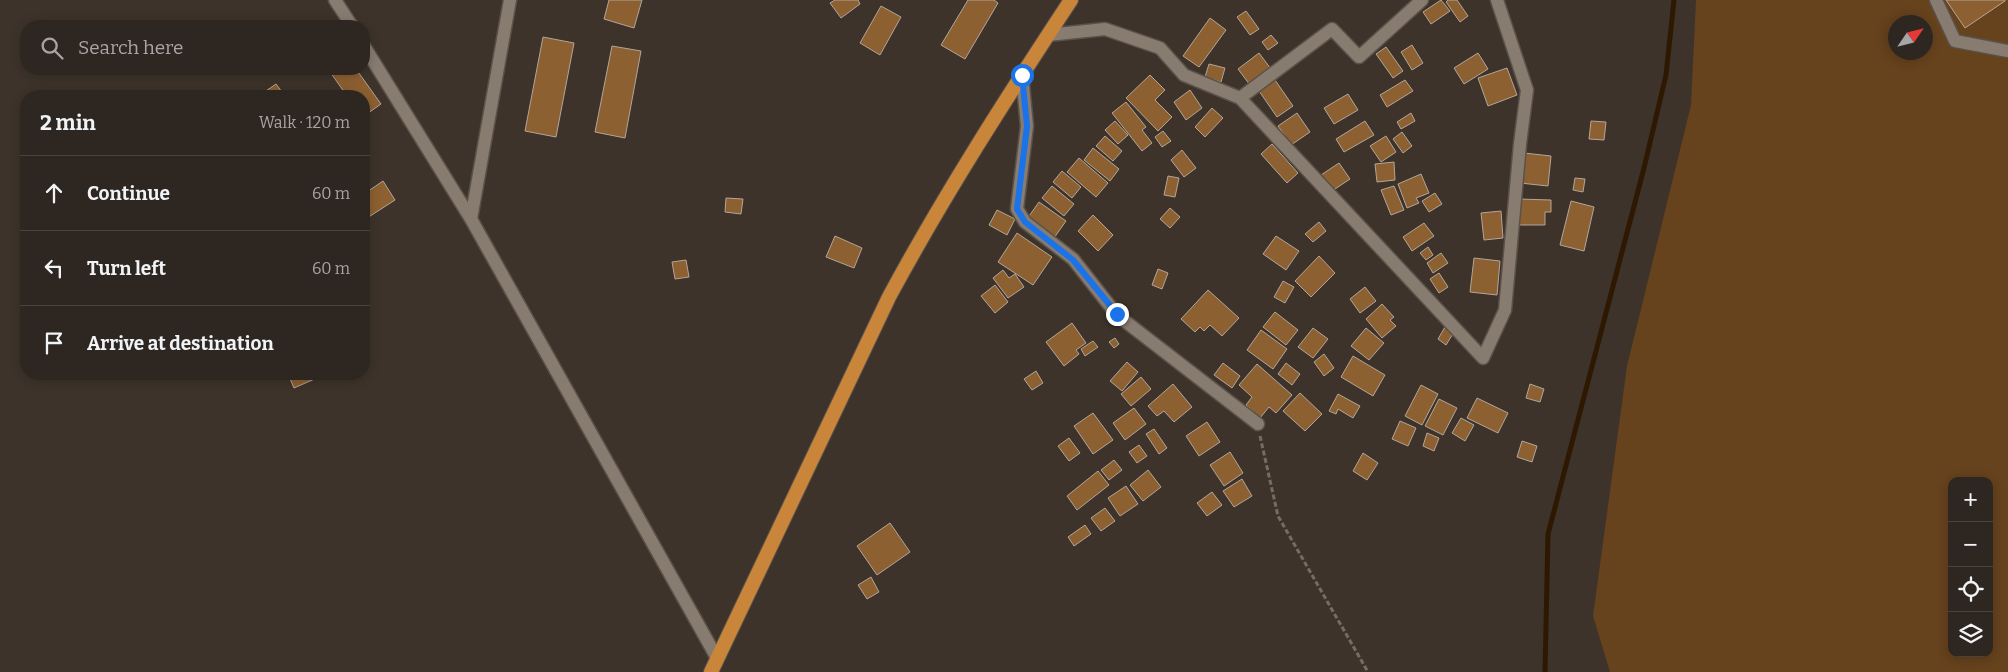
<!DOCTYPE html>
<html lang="en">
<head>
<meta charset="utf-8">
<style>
  body { margin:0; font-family:Bitter,serif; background:#3a322d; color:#f1f3f6 }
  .controls { position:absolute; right:15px; bottom:15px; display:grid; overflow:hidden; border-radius:10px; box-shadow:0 2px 12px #0003 }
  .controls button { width:45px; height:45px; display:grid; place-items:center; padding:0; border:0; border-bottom:1px solid #49433e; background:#2e2620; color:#f1f3f6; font:25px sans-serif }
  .compass { position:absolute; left:1888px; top:15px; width:45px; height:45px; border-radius:50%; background:#2e2620; box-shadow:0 2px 12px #0003; rotate:55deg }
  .stop { position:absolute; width:15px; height:15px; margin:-11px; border:4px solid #1a73e8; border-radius:50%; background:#fff }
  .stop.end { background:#1a73e8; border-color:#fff; box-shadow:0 1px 5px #0008 }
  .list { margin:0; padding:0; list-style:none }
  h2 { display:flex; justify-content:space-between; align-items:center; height:65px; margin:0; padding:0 20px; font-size:21px }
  h2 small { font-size:16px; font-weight:400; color:#a7a5a5 }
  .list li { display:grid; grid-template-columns:32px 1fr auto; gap:15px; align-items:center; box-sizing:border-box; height:75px; padding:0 20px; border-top:1px solid #49433e }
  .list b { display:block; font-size:19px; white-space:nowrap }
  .list em { font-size:16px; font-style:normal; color:#a7a5a5 }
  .icon { flex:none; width:28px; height:28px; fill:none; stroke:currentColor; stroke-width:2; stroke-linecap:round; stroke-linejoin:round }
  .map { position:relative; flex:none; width:2008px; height:672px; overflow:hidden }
  .search { position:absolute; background:#2e2620; box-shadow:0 2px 12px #0003; left:20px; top:20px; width:350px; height:55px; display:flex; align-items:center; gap:12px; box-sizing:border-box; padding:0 18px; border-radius:20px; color:#a7a5a5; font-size:19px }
  .panel { position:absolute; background:#2e2620; box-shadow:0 2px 12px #0003; left:20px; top:90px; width:350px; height:290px; border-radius:20px }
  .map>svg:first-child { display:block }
  .green { fill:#66421d; fill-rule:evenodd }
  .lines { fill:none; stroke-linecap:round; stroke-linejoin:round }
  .stream { stroke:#2f1801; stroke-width:5 }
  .building { fill:#8d6031; stroke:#b2a69b }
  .minor-casing { stroke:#5a5249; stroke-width:15 }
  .tertiary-casing { stroke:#5a5249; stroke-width:15 }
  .trunk-casing { stroke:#5a5249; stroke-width:16 }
  .path { stroke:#756c64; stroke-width:3; stroke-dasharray:5 2.5; stroke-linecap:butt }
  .minor { stroke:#887c71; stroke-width:12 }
  .tertiary { stroke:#887c71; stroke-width:12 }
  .trunk { stroke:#c9863a; stroke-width:14 }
  .route { stroke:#1a73e8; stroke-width:6 }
</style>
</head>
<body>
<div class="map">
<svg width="2008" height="672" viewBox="0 0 2008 672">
  <rect width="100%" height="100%" fill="#3d332a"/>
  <path class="green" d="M1696 0H2008V672H1610L1593 616 1627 366 1691 105ZM1896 22H1926V52H1896ZM1952 481H1989V653H1952Z"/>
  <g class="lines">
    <path class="stream" d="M1545 672 1548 534 1644 168 1666 75 1674 0"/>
  </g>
  <path class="building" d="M609 0H642L634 28 604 19Z
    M835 0H858L860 4 841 18 830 3Z
    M968 0H994L998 3 965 59 941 45Z
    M1441 0 1450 11 1431 24 1423 12Z
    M1448 0H1457L1468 16 1460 22 1446 2Z
    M1946 0H2005V1L1965 28Z
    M881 6 901 17 880 55 860 43Z
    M1246 11 1259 29 1250 35 1237 17Z
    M1210 18 1226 30 1199 67 1183 56Z
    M1271 35 1278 43 1268 50 1262 42Z
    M543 37 574 43 556 137 525 131Z
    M1412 45 1423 63 1412 70 1401 52Z
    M612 46 641 51 625 138 595 132Z
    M1386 47 1403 71 1393 78 1376 54Z
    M1259 53 1271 69 1250 85 1238 69Z
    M1478 53 1488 69 1464 84 1454 68Z
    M1209 64 1225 68 1221 82 1205 77Z
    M1507 68 1517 95 1488 106 1478 78Z
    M328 69H356L381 104 364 116V96H347Z
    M1150 75 1165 90 1155 100 1172 117 1158 131 1126 98Z
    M1275 80 1293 106 1277 117 1259 91Z
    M1405 80 1413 91 1387 107 1380 95Z
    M276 84 285 96H265L263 93Z
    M1190 90 1202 108 1186 120 1174 102Z
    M1348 94 1358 110 1334 124 1324 108Z
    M1126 102 1146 127 1142 130 1152 143 1142 151 1112 113Z
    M1212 108 1223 118 1205 137 1195 127Z
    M1297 113 1310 132 1291 145 1278 126Z
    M1411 113 1415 121 1401 129 1397 122Z
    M1115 121 1128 135 1118 144 1105 130Z
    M1365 121 1374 135 1344 152 1336 139Z
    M1591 121 1606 122 1604 140 1589 139Z
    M1163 131 1171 141 1162 147 1155 137Z
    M1402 132 1412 146 1403 153 1393 139Z
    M1105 136 1122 151 1113 161 1096 146Z
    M1386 136 1396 152 1381 162 1370 146Z
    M1272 144 1298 173 1287 183 1261 154Z
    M1093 148 1119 169 1110 181 1084 160Z
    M1182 150 1196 168 1184 177 1171 160Z
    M1524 153 1551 156 1548 186 1520 183Z
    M1079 158 1108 183 1096 197 1067 172Z
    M1394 162 1395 180 1377 182 1375 164Z
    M1339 163 1350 179 1332 191 1321 175Z
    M1062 171 1081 187 1072 198 1053 182Z
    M1421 174 1429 193 1416 198 1419 203 1407 208 1398 184Z
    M1168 176 1179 178 1175 197 1164 195Z
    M1575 178 1585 179 1583 192 1573 190Z
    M383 181 395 200 364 220V194Z
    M1052 186 1074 204 1064 216 1042 198Z
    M1394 186 1404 210 1391 215 1381 190Z
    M1435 193 1442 204 1429 212 1422 201Z
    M726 198 743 199 741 214 725 212Z
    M1519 199 1551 200V212H1545V225H1519Z
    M1571 201 1594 207 1584 251 1560 245Z
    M1039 202 1066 221 1054 238 1027 219Z
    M1170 208 1180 217 1170 228 1160 219Z
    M997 210 1015 219 1007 235 989 225Z
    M1501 211 1503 238 1484 240 1481 213Z
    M1093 215 1113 235 1098 251 1078 231Z
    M1319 222 1326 231 1313 242 1305 234Z
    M1424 223 1434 236 1412 251 1403 237Z
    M1017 233 1052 257 1033 285 998 262Z
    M835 236 862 248 854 268 826 257Z
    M1276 236 1299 251 1286 270 1263 254Z
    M1428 247 1433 255 1426 260 1420 253Z
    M1441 253 1448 263 1433 273 1427 263Z
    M1319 256 1335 273 1311 297 1295 281Z
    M1474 258 1500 261 1497 295 1470 292Z
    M686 260 689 277 675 279 672 262Z
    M1158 269 1168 273 1162 289 1152 285Z
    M1003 270 1009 278 1015 274 1024 287 1008 298 993 278Z
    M1439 273 1448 287 1439 293 1430 279Z
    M1283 281 1294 287 1285 303 1274 297Z
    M995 285 1008 302 995 313 981 296Z
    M1365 287 1376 301 1360 313 1350 299Z
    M1208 290 1239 318 1222 336 1210 325 1204 331 1200 327 1195 332 1181 319Z
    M1382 304 1394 317 1390 320 1396 326 1382 338 1366 319Z
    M1275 312 1298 330 1286 345 1263 327Z
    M1072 323 1086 343 1076 350 1079 354 1064 366 1046 342Z
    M1445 327 1454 332 1446 345 1438 339Z
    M1313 328 1328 339 1313 358 1298 347Z
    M1366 328 1384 343 1369 360 1351 346Z
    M1261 330 1287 349 1273 369 1247 350Z
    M1115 338 1119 344 1114 348 1109 342Z
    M1093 341 1098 347 1085 356 1081 349Z
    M1324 354 1334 368 1324 376 1314 362Z
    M1353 356 1385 375 1373 396 1341 377Z
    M1127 362 1138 372 1122 391 1110 381Z
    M1223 363 1240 376 1232 388 1214 375Z
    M1286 363 1300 374 1292 385 1278 374Z
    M1257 364 1292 395 1276 413 1269 407 1260 418 1246 405 1252 397 1239 385Z
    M1036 371 1043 383 1032 390 1024 379Z
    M288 374H326L294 388Z
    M1141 377 1151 389 1131 406 1121 394Z
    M1173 384 1192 407 1174 422 1164 411 1157 416 1148 406Z
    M1530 384 1544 389 1540 402 1526 398Z
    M1421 385 1438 394 1422 425 1405 416Z
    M1300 393 1322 414 1305 431 1283 411Z
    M1338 394 1360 406 1353 418 1338 409 1336 414 1329 411Z
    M1477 398 1508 413 1498 433 1467 418Z
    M1439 399 1457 408 1443 435 1425 426Z
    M1134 408 1146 424 1125 440 1113 423Z
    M1093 413 1113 440 1093 454 1074 426Z
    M1461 418 1474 425 1465 441 1452 433Z
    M1400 421 1416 428 1408 446 1392 439Z
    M1207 422 1220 442 1199 456 1186 436Z
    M1154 429 1167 448 1159 454 1146 434Z
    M1427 433 1439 438 1434 451 1423 446Z
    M1069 438 1080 453 1069 461 1058 446Z
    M1522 441 1537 446 1532 462 1517 457Z
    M1139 445 1147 456 1137 463 1129 452Z
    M1230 452 1243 473 1224 486 1210 465Z
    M1363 453 1378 463 1367 480 1353 471Z
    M1114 460 1122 470 1109 480 1101 470Z
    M1148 470 1161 487 1143 501 1130 485Z
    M1098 471 1109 485 1077 510 1067 496Z
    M1242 479 1252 496 1234 507 1223 491Z
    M1126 486 1138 504 1120 516 1108 498Z
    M1212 492 1222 505 1207 516 1197 503Z
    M1105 508 1115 521 1101 531 1091 518Z
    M890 523 910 552 877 575 857 546Z
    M1085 525 1091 534 1074 546 1068 537Z
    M871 577 879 592 867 599 858 585Z"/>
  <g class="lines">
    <defs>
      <path id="minor" d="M1048 35 1105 29 1160 48 1184 75 1240 98 1332 29 1359 57 1422 0
        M1022 75 1027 126 1017 209 1025 222 1073 259 1117 315 1258 424
        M1240 98 1483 358 1505 310 1520 144 1527 90 1497 0"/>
      <path id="tertiary" d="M335 0 352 26
        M1936 0 1955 41 2008 51
        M364 46 471 219 717 658
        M471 219 510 0"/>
      <path id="trunk" d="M711 672 889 297C944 195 1007 97 1071 0"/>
    </defs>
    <use href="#minor" class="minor-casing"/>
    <use href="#tertiary" class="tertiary-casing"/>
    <use href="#trunk" class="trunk-casing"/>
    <path class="path" d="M1260 436 1278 516 1368 672"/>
    <use href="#minor" class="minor"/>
    <use href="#tertiary" class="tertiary"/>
    <use href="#trunk" class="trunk"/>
  </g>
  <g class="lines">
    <path class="route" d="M1022 75 1027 126 1017 209 1025 222 1073 260 1117 314"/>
  </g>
</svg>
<div class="controls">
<button>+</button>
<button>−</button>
<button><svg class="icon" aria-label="locate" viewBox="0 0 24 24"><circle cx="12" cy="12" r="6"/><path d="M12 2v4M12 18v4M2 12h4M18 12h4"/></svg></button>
<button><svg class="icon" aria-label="layers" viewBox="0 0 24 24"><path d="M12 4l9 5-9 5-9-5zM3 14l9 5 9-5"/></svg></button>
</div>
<svg class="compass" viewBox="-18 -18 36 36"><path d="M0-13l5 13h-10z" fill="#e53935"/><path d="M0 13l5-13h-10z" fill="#a7a5a5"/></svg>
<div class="stop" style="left:1022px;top:75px"></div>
<div class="stop end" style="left:1117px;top:314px"></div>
<div class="search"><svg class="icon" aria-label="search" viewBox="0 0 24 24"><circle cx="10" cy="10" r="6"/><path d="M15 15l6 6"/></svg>Search here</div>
<section class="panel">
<h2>2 min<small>Walk · 120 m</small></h2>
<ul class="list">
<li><svg class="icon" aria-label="ahead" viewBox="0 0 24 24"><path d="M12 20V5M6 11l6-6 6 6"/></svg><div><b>Continue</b></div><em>60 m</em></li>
<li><svg class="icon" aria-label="left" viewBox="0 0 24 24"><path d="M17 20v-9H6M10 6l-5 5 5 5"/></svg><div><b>Turn left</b></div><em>60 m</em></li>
<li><svg class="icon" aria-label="arrive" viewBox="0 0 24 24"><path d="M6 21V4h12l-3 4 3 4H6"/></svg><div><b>Arrive at destination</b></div></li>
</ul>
</section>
</div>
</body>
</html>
